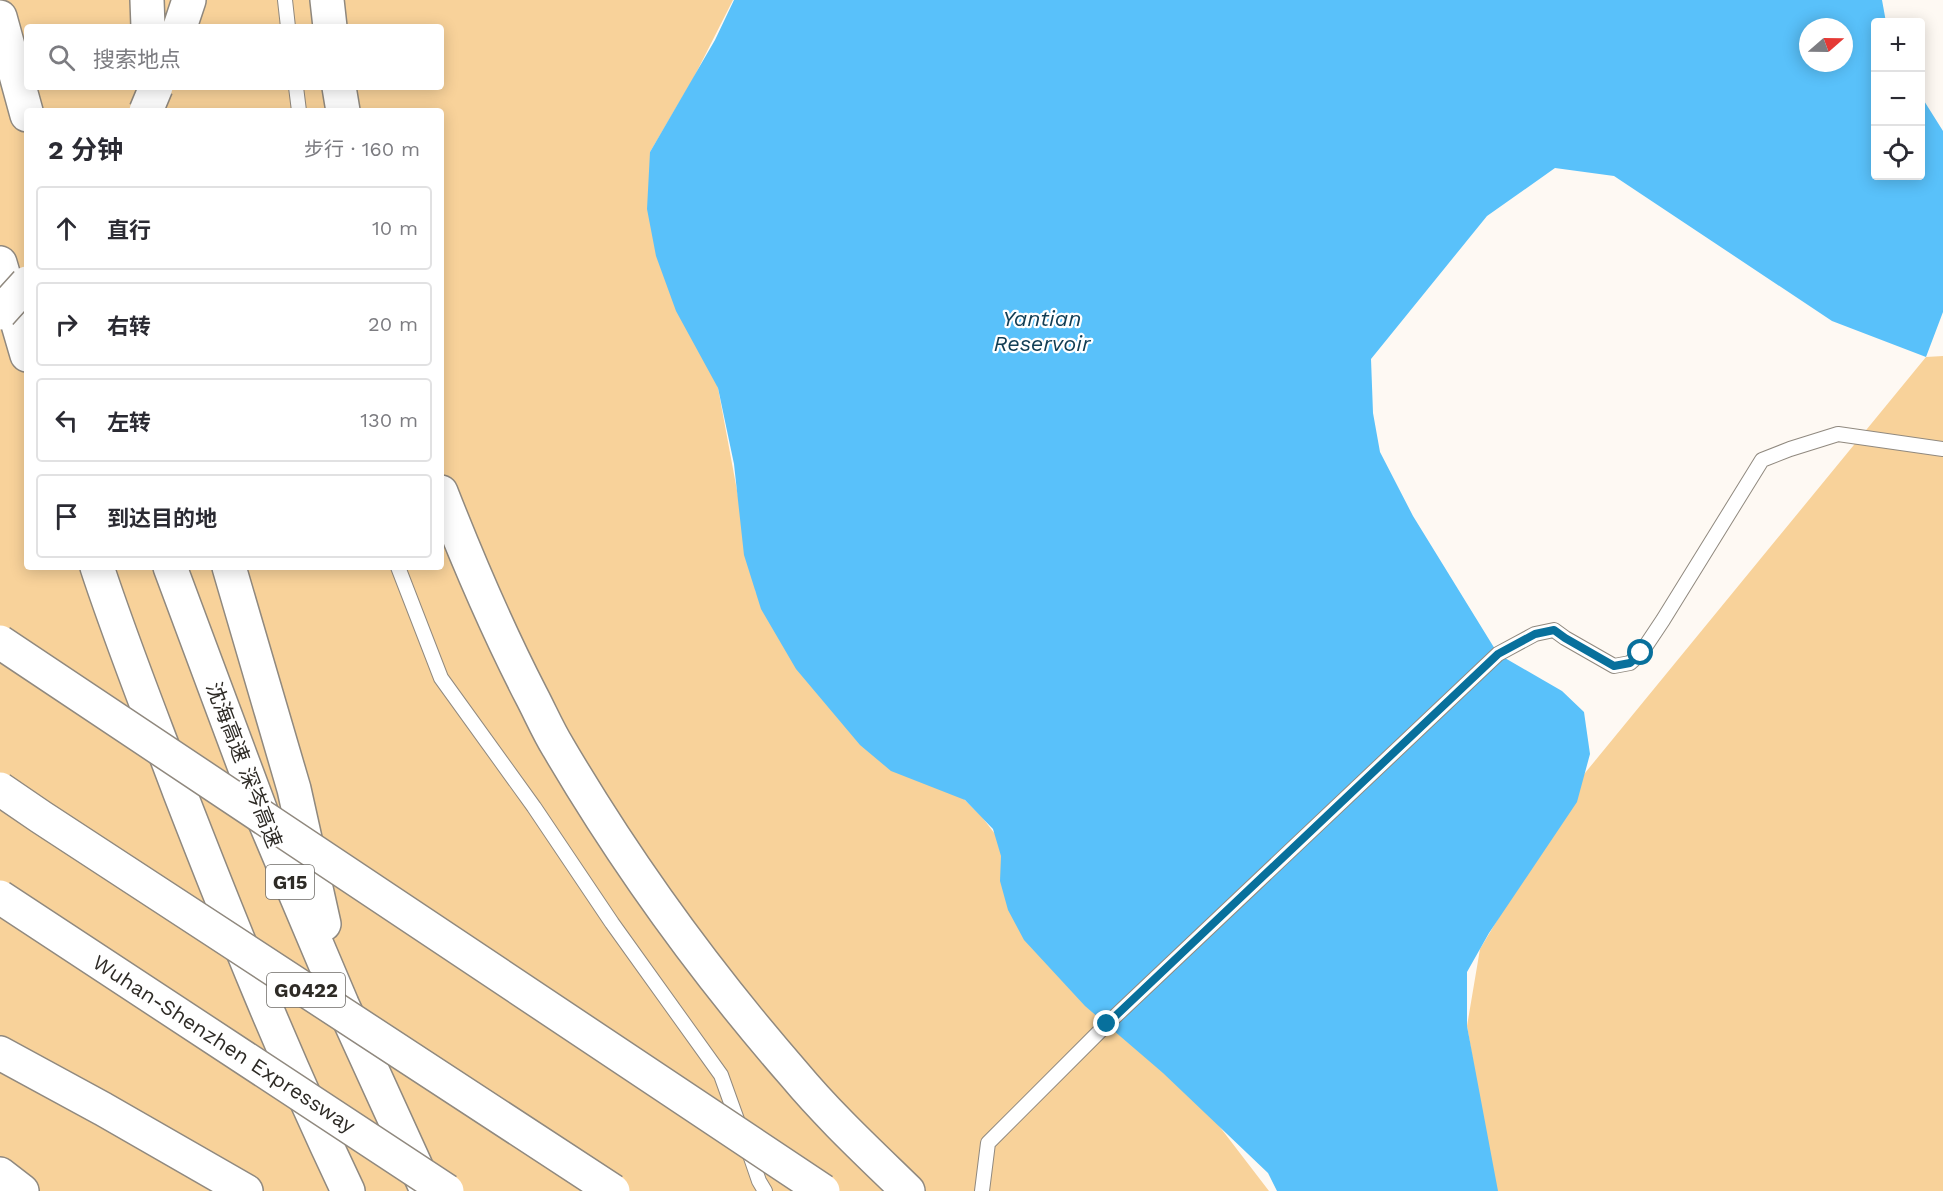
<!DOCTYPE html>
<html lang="zh">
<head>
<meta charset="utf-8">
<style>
  body { margin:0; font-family:"Work Sans","Noto Sans SC",sans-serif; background:#f2f2f3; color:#2b2b33 }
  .controls { position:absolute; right:18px; top:18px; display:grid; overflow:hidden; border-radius:6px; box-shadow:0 3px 15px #0003 }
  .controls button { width:54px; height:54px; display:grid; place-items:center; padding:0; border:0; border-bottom:2px solid #e1e1e2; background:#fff; color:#2b2b33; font:30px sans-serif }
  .compass { position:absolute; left:1799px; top:18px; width:54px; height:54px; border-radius:50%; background:#fff; box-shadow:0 3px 15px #0003; rotate:70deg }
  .stop { position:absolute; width:18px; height:18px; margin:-14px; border:4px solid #08709c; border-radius:50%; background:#fff }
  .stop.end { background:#08709c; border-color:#fff; box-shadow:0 2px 6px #0008 }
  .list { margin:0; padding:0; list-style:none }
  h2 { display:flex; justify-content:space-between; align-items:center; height:78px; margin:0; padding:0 24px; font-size:26px }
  h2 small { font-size:20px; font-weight:400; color:#7c7c81 }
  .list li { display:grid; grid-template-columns:39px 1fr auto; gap:18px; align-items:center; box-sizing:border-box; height:84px; margin:0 12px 12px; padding:0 12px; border:2px solid #e1e1e2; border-radius:6px }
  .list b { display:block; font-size:22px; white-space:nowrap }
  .list em { font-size:20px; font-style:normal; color:#7c7c81 }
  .icon { flex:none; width:33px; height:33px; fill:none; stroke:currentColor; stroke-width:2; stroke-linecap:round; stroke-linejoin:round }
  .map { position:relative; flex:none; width:1943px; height:1191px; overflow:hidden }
  .search { position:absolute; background:#fff; box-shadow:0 3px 15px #0003; left:24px; top:24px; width:420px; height:66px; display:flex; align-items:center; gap:15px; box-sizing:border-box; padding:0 21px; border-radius:6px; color:#7c7c81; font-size:22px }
  .panel { position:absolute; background:#fff; box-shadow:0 3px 15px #0003; left:24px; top:108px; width:420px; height:462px; border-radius:6px }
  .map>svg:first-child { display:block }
  .green { fill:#f8d29a; fill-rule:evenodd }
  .water { fill:#59c1fa; fill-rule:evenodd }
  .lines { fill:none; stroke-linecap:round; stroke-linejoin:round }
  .service-casing { stroke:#90897f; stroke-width:16 }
  .motorway-casing { stroke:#90897f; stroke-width:36 }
  .service { stroke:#fff; stroke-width:14 }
  .motorway { stroke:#fff; stroke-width:33 }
  .motorway-bridge-casing { stroke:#90897f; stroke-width:36; stroke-linecap:butt }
  .motorway-bridge { stroke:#fff; stroke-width:33 }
  .route { stroke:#08709c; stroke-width:8 }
  .labels { text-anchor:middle; stroke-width:4.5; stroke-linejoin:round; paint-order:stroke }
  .shield { fill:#fff; stroke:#6d6b67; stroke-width:1.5 }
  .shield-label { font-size:20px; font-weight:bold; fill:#2e2b26 }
  .street-label { font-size:21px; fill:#2e2b26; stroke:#fff }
  .water-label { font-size:22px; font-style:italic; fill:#103d54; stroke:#fff }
</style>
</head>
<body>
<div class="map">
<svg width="1943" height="1191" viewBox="0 0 1943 1191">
  <rect width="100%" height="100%" fill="#fef9f3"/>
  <path class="green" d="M0 0H733L693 79 650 152 718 388 756 593 982 817 1269 1191H0ZM27 27H441V87H27ZM27 111H441V567H27Z
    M1943 356V1191H1495L1467 1026 1480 949 1585 773 1926 357Z"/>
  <path class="water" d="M734 0H1882L1886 22H1876V176H1920L1921 96 1943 131V312L1926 357 1832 321 1614 176 1555 168 1487 216 1371 359 1373 413 1380 452 1413 516 1498 654 1562 691 1584 712 1590 754 1577 802 1489 933 1467 972V1026L1498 1191H1277L1268 1173 1163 1073 1085 1006 1024 940 1008 910 1000 881 1001 856 993 829 965 800 891 771 860 745 796 669 761 609 744 555 734 464 718 388 676 311 656 256 647 209 650 152 715 40ZM1808 27H1844V63H1808Z"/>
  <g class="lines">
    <defs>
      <path id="service" d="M285 0 288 27
        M296 87 299 111
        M398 567 441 678 534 807 612 923 721 1075 740 1128
        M748 1149 759 1181 765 1191
        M982 1191 988 1143 1107 1024 1498 654 1535 634 1554 630 1565 638 1614 666 1630 663 1641 653 1663 620 1762 460 1790 449 1838 434 1943 449"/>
      <path id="motorway" d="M147 0 148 27
        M327 0 330 27
        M0 17 27 115
        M180 27 189 0
        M339 87 343 111
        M0 263 27 355
        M441 492C468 561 497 629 531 695 540 712 548 731 558 747 626 863 706 973 794 1074 829 1116 869 1153 908 1191
        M97 567C122 643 152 718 180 793 232 927 286 1061 348 1191
        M170 567 265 822 342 1004 424 1184
        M229 567 294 789 324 924
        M0 1053 103 1109 246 1191
        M0 1174 22 1191"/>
    </defs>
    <use href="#service" class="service-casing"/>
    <use href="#motorway" class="motorway-casing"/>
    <use href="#service" class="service"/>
    <use href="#motorway" class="motorway"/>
    <defs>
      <path id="motorway-bridge" d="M146 111 156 87
        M0 313 27 283
        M0 642 823 1191
        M0 789 41 817 613 1191
        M0 897 447 1191"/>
    </defs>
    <use href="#motorway-bridge" class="motorway-bridge-casing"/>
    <use href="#motorway-bridge" class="motorway-bridge"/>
  </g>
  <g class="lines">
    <path class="route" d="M1107 1024 1498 654 1535 634 1554 630 1565 638 1614 666 1630 663 1641 653"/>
  </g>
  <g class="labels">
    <g class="shield">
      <rect x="266" y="865" width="48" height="34" rx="4.5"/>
      <rect x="267" y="973" width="78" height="34" rx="4.5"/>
    </g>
    <g class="shield-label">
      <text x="290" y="889">G15</text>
      <text x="306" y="997">G0422</text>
    </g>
    <g class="street-label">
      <text transform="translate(244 765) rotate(69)" y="7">沈海高速 深岑高速</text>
      <text transform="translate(224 1044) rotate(33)" y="7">Wuhan-Shenzhen Expressway</text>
    </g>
    <g class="water-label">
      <text x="1042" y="326">Yantian<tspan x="1042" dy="25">Reservoir</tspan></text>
    </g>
  </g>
</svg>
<div class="controls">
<button>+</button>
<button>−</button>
<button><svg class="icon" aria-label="locate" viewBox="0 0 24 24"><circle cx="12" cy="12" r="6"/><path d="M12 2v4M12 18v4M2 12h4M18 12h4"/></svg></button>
</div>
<svg class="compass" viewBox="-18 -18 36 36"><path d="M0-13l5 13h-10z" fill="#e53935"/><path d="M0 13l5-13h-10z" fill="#7c7c81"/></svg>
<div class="stop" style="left:1641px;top:653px"></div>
<div class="stop end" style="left:1107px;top:1024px"></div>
<div class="search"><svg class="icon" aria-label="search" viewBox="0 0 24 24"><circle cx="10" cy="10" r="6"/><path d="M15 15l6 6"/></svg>搜索地点</div>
<section class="panel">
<h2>2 分钟<small>步行 · 160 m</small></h2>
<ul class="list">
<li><svg class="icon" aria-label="ahead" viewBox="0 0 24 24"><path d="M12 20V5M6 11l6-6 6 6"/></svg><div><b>直行</b></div><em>10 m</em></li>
<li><svg class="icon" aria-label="right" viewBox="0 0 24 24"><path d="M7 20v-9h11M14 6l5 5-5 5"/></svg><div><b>右转</b></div><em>20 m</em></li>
<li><svg class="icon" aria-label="left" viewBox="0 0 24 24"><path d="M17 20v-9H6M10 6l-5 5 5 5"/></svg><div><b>左转</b></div><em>130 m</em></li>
<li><svg class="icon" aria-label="arrive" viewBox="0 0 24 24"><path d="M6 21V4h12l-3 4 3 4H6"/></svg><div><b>到达目的地</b></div></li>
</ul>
</section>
</div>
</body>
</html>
